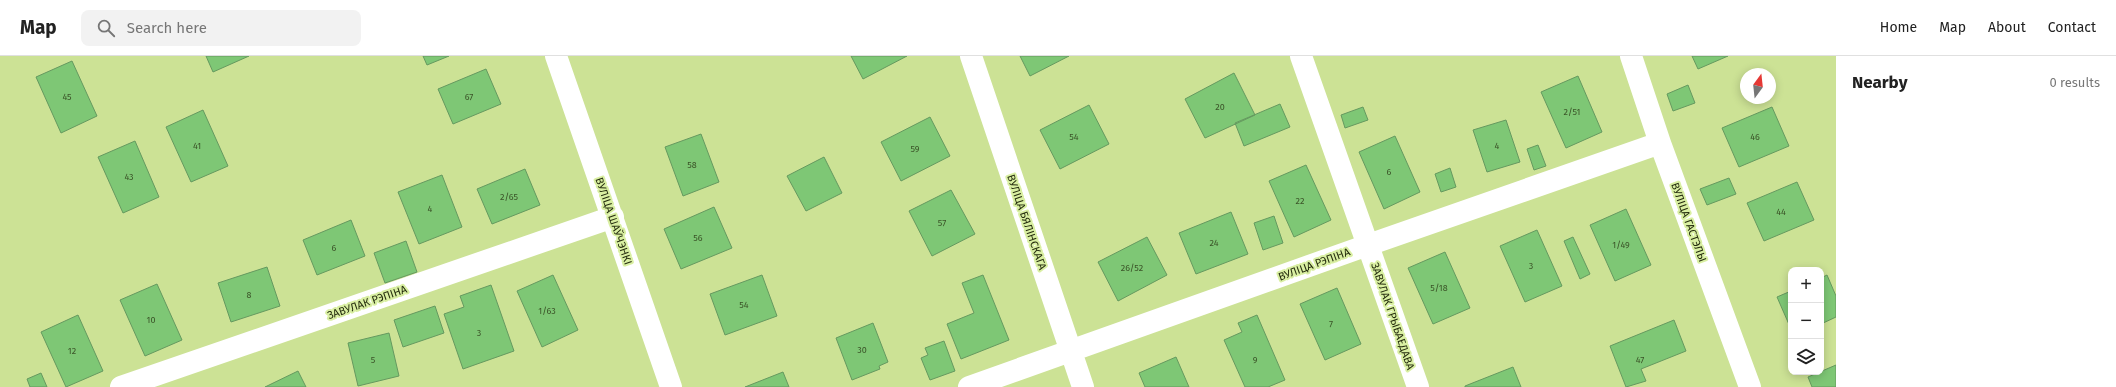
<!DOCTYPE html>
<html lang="en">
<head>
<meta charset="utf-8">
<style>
  body { margin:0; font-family:"Fira Sans",sans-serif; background:#f2f2f2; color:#222 }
  .controls { position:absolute; right:12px; bottom:12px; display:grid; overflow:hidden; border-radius:8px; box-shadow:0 2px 10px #0003 }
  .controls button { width:36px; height:36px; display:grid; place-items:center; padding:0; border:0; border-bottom:1px solid #e0e0e0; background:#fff; color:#222; font:20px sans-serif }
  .compass { position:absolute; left:1740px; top:12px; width:36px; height:36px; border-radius:50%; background:#fff; box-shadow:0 2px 10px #0003; rotate:15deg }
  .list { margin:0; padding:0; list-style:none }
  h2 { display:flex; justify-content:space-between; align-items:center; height:52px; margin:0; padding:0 16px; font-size:17px }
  h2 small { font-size:13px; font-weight:400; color:#767676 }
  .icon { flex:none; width:22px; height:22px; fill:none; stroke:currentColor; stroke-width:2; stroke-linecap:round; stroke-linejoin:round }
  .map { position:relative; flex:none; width:1836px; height:331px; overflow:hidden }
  header { display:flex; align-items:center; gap:24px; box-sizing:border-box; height:56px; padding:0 20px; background:#fff; border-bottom:1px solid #e0e0e0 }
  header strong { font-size:19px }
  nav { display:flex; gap:22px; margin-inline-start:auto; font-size:14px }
  .search { width:280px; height:36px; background:#f2f2f2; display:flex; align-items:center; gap:10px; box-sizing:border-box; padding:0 14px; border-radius:8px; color:#767676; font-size:15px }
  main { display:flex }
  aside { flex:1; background:#fff }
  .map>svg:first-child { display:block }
  .building { fill:#7ec775; stroke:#65995f }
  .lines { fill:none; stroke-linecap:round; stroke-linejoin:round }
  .minor { stroke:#fff; stroke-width:22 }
  .labels { text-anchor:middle; stroke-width:4; stroke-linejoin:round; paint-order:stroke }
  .number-label { font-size:9px; fill:#3b5428 }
  .street-label { font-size:11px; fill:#252d0e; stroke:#d9efa2 }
</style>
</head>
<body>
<header>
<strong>Map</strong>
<div class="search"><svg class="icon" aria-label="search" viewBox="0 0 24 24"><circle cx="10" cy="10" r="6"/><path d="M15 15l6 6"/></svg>Search here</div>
<nav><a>Home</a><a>Map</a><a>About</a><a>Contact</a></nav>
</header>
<main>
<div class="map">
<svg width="1836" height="331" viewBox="0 0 1836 331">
  <rect width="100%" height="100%" fill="#cce295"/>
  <path class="building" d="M206 0H249L213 16Z
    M423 0H449L427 9Z
    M851 0H907L863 23Z
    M1020 0H1069L1030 20Z
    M1692 0H1728L1698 13Z
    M72 5 97 60 61 77 36 21Z
    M486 13 501 48 453 68 438 33Z
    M1234 17 1255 59 1205 82 1185 43Z
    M1578 20 1602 76 1566 92 1541 36Z
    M1688 29 1695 47 1673 55 1667 38Z
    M1280 48 1290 71 1244 90 1235 67Z
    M1089 49 1109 88 1060 113 1040 74Z
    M1363 51 1368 64 1345 72 1341 59Z
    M1772 51 1789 90 1739 111 1722 72Z
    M203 54 228 110 191 126 166 71Z
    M930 61 950 100 901 125 881 86Z
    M1506 64 1520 106 1487 116 1473 74Z
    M701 78 719 126 683 140 665 91Z
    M1395 80 1420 136 1384 153 1359 96Z
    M135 85 159 141 123 157 98 101Z
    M1538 89 1546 110 1534 114 1527 93Z
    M824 101 842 137 806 155 787 120Z
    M1306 109 1331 164 1294 181 1269 125Z
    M1450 112 1456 131 1441 136 1435 118Z
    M525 113 540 149 492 168 477 133Z
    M442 119 462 171 419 188 398 136Z
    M1729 122 1736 138 1707 149 1700 133Z
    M1797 126 1814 164 1764 185 1747 147Z
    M951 134 975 178 932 200 909 155Z
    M714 151 732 192 681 213 664 173Z
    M1626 153 1651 209 1615 225 1590 169Z
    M1231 156 1248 198 1196 218 1179 177Z
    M1274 160 1283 187 1263 194 1254 167Z
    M351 164 365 200 317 219 303 184Z
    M1537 174 1562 230 1525 246 1500 190Z
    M1147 181 1167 219 1118 245 1098 206Z
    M1573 181 1590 218 1580 223 1564 185Z
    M406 185 417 216 385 227 374 197Z
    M1445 196 1470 252 1433 268 1408 212Z
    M267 211 280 250 231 266 218 227Z
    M553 219 578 274 542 291 517 235Z
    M762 219 777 260 725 279 710 238Z
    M983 219 1009 284 961 303 947 268 974 257 962 227Z
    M1827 219 1836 240V261L1821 268V222Z
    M157 228 182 284 145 300 120 244Z
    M491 229 514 295 463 313 444 258 464 251 460 240Z
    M1337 232 1361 288 1325 304 1300 248Z
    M1791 235V273L1777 241Z
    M435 250 444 277 403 291 394 264Z
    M78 259 103 315 66 331 41 276Z
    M1257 259 1285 324 1268 331H1245L1224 284 1242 276 1238 267Z
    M1674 264 1686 295 1641 313 1646 325 1626 331 1610 290Z
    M873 267 888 306 879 310 880 313 852 324 836 282Z
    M389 277 399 320 358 330 348 287Z
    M944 285 955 315 930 324 921 302 928 299 925 292Z
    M1176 301 1189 331H1145L1139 317Z
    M1836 309V331H1812L1808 321Z
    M1513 311 1521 331H1465V330Z
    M298 315 306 331H265Z
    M783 316 789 331H745Z
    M41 317 47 331H30L27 323Z"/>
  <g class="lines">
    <path class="minor" d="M556 0 671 331
      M971 0 1083 331
      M1301 0 1418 331
      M1631 0 1660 87 1750 331
      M121 331 613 161
      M969 331 1368 189 1660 87"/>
  </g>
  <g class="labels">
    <g class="number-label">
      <text x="67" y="44">45</text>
      <text x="469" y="44">67</text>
      <text x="1220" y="54">20</text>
      <text x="1572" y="59">2/51</text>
      <text x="1074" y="84">54</text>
      <text x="1755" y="84">46</text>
      <text x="197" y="93">41</text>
      <text x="1497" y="93">4</text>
      <text x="915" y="96">59</text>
      <text x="692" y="112">58</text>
      <text x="1389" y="119">6</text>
      <text x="129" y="124">43</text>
      <text x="509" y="144">2/65</text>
      <text x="1300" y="148">22</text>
      <text x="430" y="156">4</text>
      <text x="1781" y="159">44</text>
      <text x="942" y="170">57</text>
      <text x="698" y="185">56</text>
      <text x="1214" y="190">24</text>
      <text x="1621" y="192">1/49</text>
      <text x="334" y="195">6</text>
      <text x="1531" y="213">3</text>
      <text x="1132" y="215">26/52</text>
      <text x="1439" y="235">5/18</text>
      <text x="249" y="242">8</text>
      <text x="744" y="252">54</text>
      <text x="547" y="258">1/63</text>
      <text x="151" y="267">10</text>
      <text x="1331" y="271">7</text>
      <text x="479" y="280">3</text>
      <text x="862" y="297">30</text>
      <text x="72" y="298">12</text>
      <text x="373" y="307">5</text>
      <text x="1255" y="307">9</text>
      <text x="1640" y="307">47</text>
    </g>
    <g class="street-label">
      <text transform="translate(614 165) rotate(71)" y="4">ВУЛІЦА ШАЎЧЭНКІ</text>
      <text transform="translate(1027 166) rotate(71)" y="4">ВУЛІЦА БЯЛІНСКАГА</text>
      <text transform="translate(1689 166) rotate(70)" y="4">ВУЛІЦА ГАСТЭЛЫ</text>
      <text transform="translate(1314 208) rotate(-20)" y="4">ВУЛІЦА РЭПІНА</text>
      <text transform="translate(367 246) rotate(-19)" y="4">ЗАВУЛАК РЭПІНА</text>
      <text transform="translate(1393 260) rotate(71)" y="4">ЗАВУЛАК ГРЫБАЕДАВА</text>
    </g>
  </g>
</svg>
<div class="controls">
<button>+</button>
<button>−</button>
<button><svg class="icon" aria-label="layers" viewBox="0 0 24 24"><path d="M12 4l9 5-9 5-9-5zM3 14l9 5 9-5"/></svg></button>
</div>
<svg class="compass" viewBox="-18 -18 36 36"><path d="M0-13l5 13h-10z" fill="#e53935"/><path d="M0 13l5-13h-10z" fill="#767676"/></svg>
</div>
<aside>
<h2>Nearby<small>0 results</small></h2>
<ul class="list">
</ul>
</aside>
</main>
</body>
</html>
